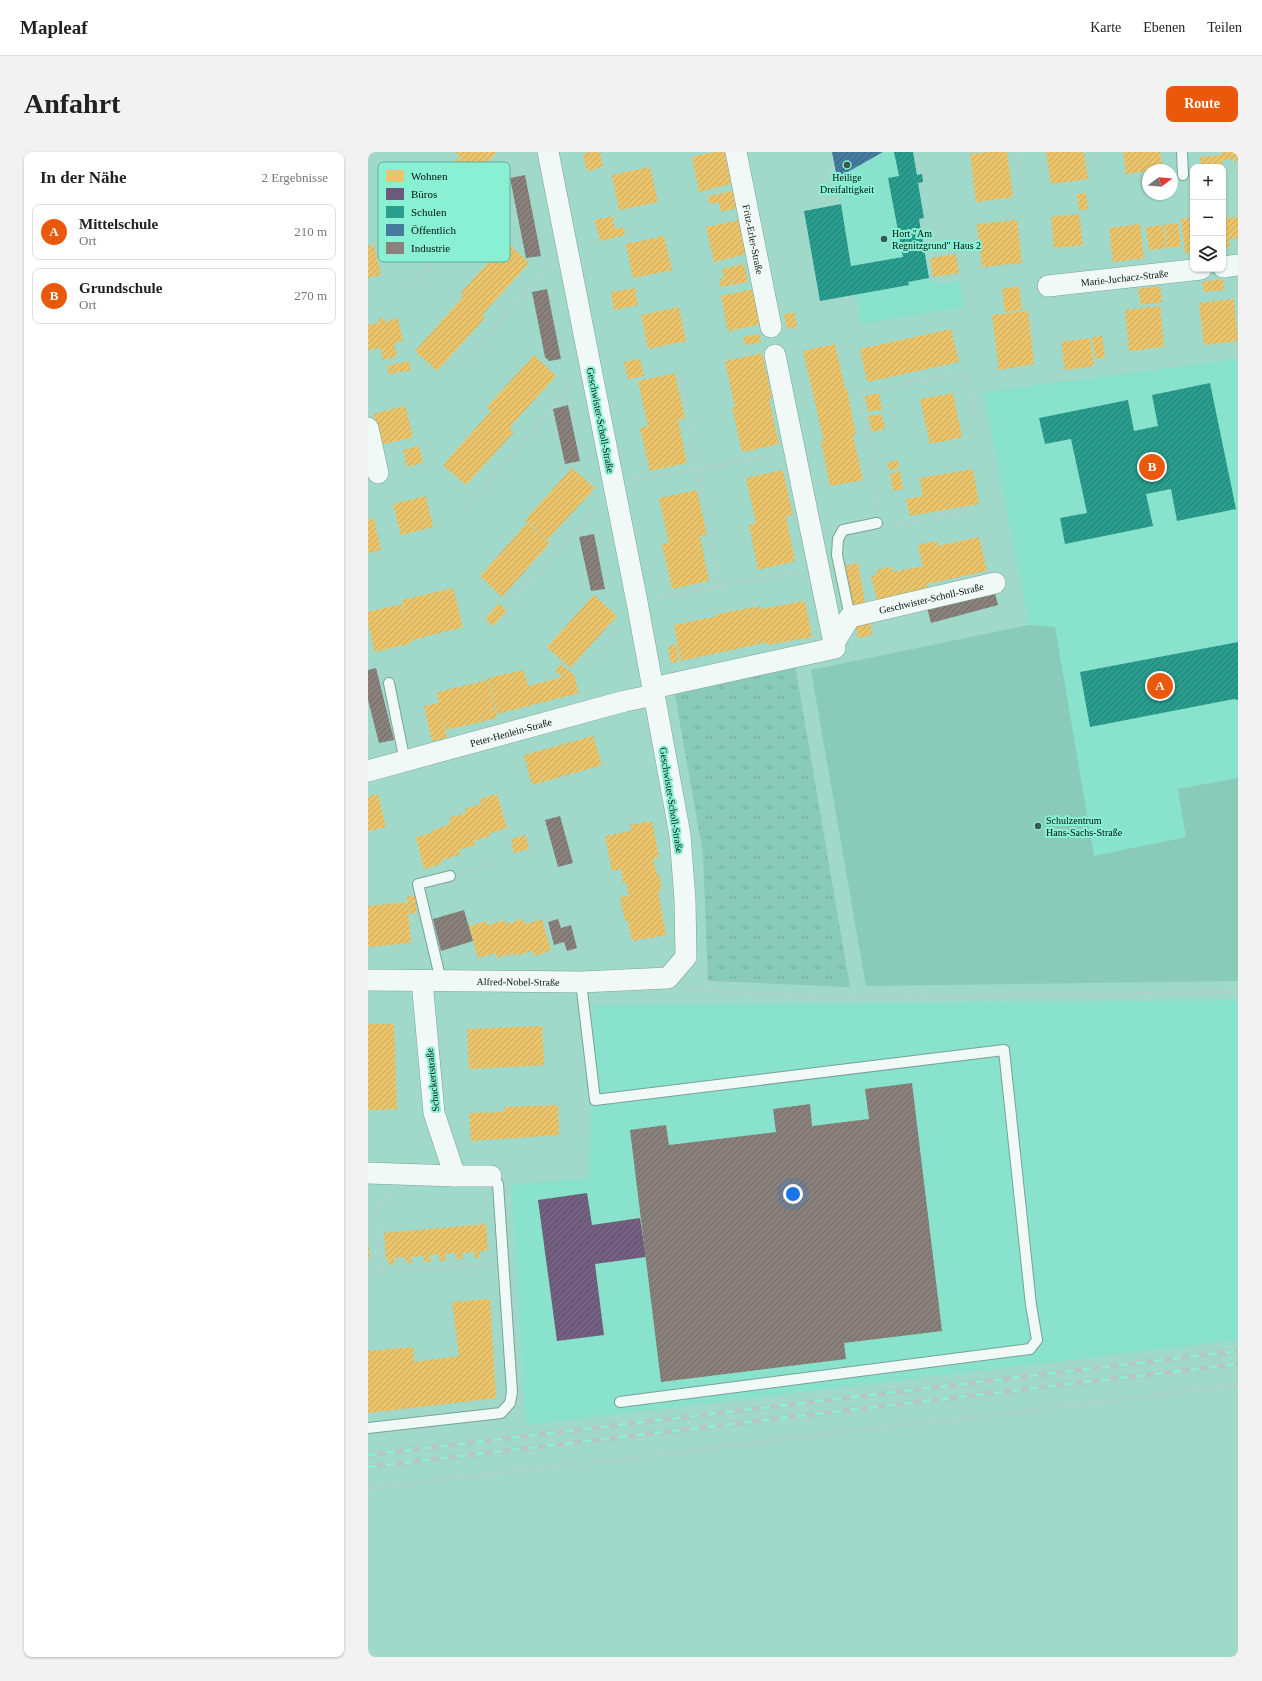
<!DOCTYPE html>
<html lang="de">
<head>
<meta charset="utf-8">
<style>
  body { margin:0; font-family:Georgia,serif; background:#f2f2f2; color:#222 }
  .controls { position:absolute; right:12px; top:12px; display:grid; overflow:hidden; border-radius:8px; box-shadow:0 1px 3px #0004 }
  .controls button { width:36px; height:36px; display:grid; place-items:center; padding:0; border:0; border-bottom:1px solid #e0e0e0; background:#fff; color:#222; font:20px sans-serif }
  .compass { position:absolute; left:774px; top:12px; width:36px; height:36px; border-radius:50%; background:#fff; box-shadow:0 1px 3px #0004; rotate:74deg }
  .you { position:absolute; left:425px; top:1042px; width:14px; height:14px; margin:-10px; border:3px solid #fff; border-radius:50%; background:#1a73e8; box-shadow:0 0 0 6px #1a73e833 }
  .badge { display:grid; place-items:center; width:26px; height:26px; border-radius:50%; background:#ea580c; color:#fff; font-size:13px; font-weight:700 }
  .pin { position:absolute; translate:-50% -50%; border:2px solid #fff; box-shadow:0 1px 4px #0006 }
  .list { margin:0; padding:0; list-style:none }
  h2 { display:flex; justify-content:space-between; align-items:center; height:52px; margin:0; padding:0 16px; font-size:17px }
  h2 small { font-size:13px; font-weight:400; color:#767676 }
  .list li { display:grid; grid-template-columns:26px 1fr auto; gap:12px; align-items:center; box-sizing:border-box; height:56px; margin:0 8px 8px; padding:0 8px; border:1px solid #e0e0e0; border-radius:8px }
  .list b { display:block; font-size:15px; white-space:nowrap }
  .list p { margin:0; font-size:13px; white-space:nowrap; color:#767676 }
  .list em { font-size:13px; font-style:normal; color:#767676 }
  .icon { flex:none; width:22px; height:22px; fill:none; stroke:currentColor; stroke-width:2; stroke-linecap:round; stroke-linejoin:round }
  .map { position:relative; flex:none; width:870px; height:1505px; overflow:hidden; border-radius:8px }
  header { display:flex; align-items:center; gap:24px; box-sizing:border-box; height:56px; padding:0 20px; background:#fff; border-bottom:1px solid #e0e0e0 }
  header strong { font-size:19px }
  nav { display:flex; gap:22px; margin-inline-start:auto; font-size:14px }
  .intro { display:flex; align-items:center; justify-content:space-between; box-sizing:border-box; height:96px; padding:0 24px }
  h1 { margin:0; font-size:28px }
  .button { padding:10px 18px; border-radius:8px; background:#ea580c; color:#fff; font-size:14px; font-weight:700 }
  main { display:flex; gap:24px; padding:0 24px }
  aside { flex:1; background:#fff; border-radius:8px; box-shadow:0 1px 3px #0004 }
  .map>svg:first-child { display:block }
  .built { fill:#89e2cb }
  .grass { fill:url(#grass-tufts) }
  .pitch { fill:#89cab8 }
  .homes { fill:url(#homes-hatch) }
  .offices { fill:url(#offices-hatch) }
  .schools { fill:url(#schools-hatch) }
  .public { fill:url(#public-hatch) }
  .industry { fill:url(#industry-hatch) }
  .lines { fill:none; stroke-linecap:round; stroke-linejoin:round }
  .lane-casing { stroke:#75a398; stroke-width:12 }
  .street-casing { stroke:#75a398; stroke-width:22 }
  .path { stroke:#bcccc7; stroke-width:2.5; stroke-dasharray:2 3; stroke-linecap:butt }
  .lane { stroke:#f1f9f7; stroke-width:10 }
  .street { stroke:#f1f9f7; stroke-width:21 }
  .rail-casing { stroke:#b6c6c2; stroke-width:4.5 }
  .rail { stroke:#89f0d4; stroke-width:3; stroke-dasharray:9; stroke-linecap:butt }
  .poi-dot { fill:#38584f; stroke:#89f0d4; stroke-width:1.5 }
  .labels { text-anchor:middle; stroke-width:4; stroke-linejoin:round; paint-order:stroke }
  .poi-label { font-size:10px; fill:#00120d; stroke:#89f0d4; text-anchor:start }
  .street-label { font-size:10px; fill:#00120d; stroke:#89f0d4 }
  .key { fill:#89f0d4; stroke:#60ad98; stroke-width:1 }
  .key-label { font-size:11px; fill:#00120d }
</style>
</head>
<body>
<header>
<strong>Mapleaf</strong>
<nav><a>Karte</a><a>Ebenen</a><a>Teilen</a></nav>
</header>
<div class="intro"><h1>Anfahrt</h1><a class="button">Route</a></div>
<main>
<aside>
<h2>In der Nähe<small>2 Ergebnisse</small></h2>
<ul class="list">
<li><span class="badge">A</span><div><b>Mittelschule</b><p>Ort</p></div><em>210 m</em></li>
<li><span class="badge">B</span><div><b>Grundschule</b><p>Ort</p></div><em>270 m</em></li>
</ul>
</aside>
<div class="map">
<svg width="870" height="1505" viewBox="0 0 870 1505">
  <defs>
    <pattern id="grass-tufts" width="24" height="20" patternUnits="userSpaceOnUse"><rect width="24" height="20" fill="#89cab8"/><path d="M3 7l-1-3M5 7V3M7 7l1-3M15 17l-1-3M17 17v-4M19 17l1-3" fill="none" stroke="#74ac9d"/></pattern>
    <pattern id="homes-hatch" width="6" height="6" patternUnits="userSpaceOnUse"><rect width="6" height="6" fill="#e9c46a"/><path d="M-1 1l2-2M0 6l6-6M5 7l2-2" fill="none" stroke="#c6a75b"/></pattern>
    <pattern id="offices-hatch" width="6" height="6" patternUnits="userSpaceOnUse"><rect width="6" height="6" fill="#6d597a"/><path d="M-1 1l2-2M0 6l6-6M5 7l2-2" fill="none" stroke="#7e7189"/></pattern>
    <pattern id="schools-hatch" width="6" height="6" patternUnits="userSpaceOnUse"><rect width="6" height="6" fill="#2a9d8f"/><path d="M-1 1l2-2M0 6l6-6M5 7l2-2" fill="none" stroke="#227f73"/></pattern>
    <pattern id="public-hatch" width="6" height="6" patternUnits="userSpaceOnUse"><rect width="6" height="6" fill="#457b9d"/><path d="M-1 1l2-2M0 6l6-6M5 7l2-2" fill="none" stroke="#37637e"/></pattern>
    <pattern id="industry-hatch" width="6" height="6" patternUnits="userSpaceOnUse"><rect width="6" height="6" fill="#8a817c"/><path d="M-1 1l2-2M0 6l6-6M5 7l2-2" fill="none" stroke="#6e6864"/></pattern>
  </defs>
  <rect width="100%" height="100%" fill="#a0d9ca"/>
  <path class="built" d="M515 0H545L549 23 554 22 555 30 550 32 556 66 551 67 561 130 570 129 571 133 592 129 596 155 493 172 469 26Z
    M870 207V829L498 834 443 518 661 473 615 240Z
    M870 848V1188L158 1273 143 1033 221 1026 225 853Z"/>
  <path class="grass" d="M427 513 482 835 340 829 335 702 306 538Z"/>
  <path class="pitch" d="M661 473 687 475 726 704 818 685 810 637 870 626V829L498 834 443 518Z"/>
  <path class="homes" d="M87 0H129L110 21Z
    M222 0H232L235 15 219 19 215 2Z
    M346 0H357L363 32 331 40 324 5Z
    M620 0H639L645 45 608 50 602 2Z
    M678 0H716L720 27 683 32Z
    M755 0H792L795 17 780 18V19L758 22Z
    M854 0H870V10H867V7L854 8 855 15H833L832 5 854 3Z
    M91 5 114 26 79 65 62 51 81 67 46 107 23 86 58 47 56 45Z
    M282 15 290 50 251 58 244 23Z
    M366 39 369 56 353 60 351 50 341 52 340 44Z
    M718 41 720 57 711 58 709 42Z
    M711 62 715 93 686 96 683 65Z
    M855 62H858V66L870 65V86L861 87 862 95 855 96Z
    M244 64 247 77 256 75 257 83 232 89 227 68Z
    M825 66V100L817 101 813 67Z
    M371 68 378 102 346 110 338 75Z
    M649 68 654 111 614 115 609 72Z
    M810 71 813 94 799 96 796 73Z
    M772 72 776 106 745 110 741 76Z
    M795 73 798 96 781 98 778 75Z
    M296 84 304 118 265 126 258 92Z
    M139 90 161 111 114 163 117 166 69 219 47 199 95 145 92 142Z
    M6 93 13 123 0 126V94Z
    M588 102 591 121 565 125 562 106Z
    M376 112 380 130 364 133 362 127 363 133 353 135 351 127 356 126 354 117Z
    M855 127 856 138 836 140 834 130Z
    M651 134 654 158 637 160 634 137Z
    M792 134 794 150 773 153 770 137Z
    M267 136 270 153 246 158 243 140Z
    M386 137 393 172 360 179 353 144Z
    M866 147 870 189 836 193 831 151Z
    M792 154 796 195 761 199 757 158Z
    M311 155 318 189 280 197 273 163Z
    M660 159 666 212 631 218 624 163Z
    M426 160 429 175 419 177 416 162Z
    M15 166 17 170 30 166 35 189 26 191 29 204 15 208 13 196 0 198V173L11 171V167Z
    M583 177 591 210 499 230 492 197Z
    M391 182 393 190 377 193 375 185Z
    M734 184 737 205 727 207 724 185Z
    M722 186 726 214 697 218 693 190Z
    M467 192 477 237H479L488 282 485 283 495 328 462 334 453 289H456L435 199Z
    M394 201 404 246 401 247 411 292 374 300 364 255H367L357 209Z
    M166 203 188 224 141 276 146 280 98 333 75 313 123 259 119 255Z
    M272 207 276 224 260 227 256 210Z
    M41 209 43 218 21 222 19 214Z
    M307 221 317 266 310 268 319 311 282 319 272 276 280 274 270 229Z
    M511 241 514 257 500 260 497 244Z
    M585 241 594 285 562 292 552 247Z
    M37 254 45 285 13 293 5 262Z
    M514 262 517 277 504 280 500 264Z
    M51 294 55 311 39 315 35 298Z
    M530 308 531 316 521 318 520 310Z
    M204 316 227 336 179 388 157 368Z
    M605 317 611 352 542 364 538 347 554 344 555 348 552 326Z
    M415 318 425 363 418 364 427 409 390 418 381 373 388 371 378 326Z
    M532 319 535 337 525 339 522 322Z
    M329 338 339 383 332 384 341 429 304 437 294 392 301 391 291 346Z
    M58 344 65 375 33 383 25 352Z
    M6 367 13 398 0 401V368Z
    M159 371 182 391 134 445 112 424Z
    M611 385 619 419 559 432 560 442 510 453 503 424 509 423 508 418 524 415 525 420 555 414 550 393 569 389 570 394Z
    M490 411 498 456 484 459 476 414Z
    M85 436 95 475 44 488V491L7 500 0 471V460L34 452 39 469 34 448Z
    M226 443 249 464 202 516 179 495Z
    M437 449 444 485 399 493V490L313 509 306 473 350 464 349 462 392 454V457Z
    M131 451 139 459 125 474 117 467Z
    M502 468 504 483 490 486 487 470Z
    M308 492 311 509 303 511 300 494Z
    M193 512 206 523 211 541 129 562 120 526 156 518 160 534 195 525 187 519Z
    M120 528 129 566 78 578 73 561 79 586 64 589 56 554 71 551 69 540Z
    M225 584 234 613 164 633 156 603Z
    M10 642 18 675 0 679V645Z
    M129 642 139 676 122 681V684L106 689 107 693 91 698 92 703 73 708 74 712 56 717 48 685 66 680 65 678 83 672 81 666 98 661 97 657 113 652 112 647Z
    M284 669 291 705 285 707 289 723 291 722 294 738H290L298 783 264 789 260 769H257L252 745 261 744 258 730 255 731 253 717 244 719 237 684 263 679 262 673Z
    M158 683 161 697 146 701 143 687Z
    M47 743 49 761 41 762 39 745Z
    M39 750 43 791 0 795V754Z
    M155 767 157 772 174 767 183 799 166 804 165 799 147 804 146 801 129 806 128 801 110 806 101 774 118 769 120 773 137 768 138 772Z
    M0 872H26L29 957 0 958Z
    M174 874 176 913 101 917 99 877Z
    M190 953 191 983 103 989 101 961 137 960 136 955Z
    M118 1072 120 1098 112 1099V1105L106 1106V1100L94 1101 95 1107 89 1108 88 1101 77 1102V1109H71V1102L62 1103V1110H56V1104L43 1105 44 1111H38L37 1105 26 1106 27 1112 21 1113 20 1106 18 1107 16 1081Z
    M0 1089 2 1106H0Z
    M122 1147 128 1246 0 1261V1199L45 1195 46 1210 91 1204 84 1150Z"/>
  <path class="offices" d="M219 1041 224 1073 272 1066 278 1105 227 1112 236 1183 189 1189 170 1048Z"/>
  <path class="schools" d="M526 0H545L549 23 554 22 555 30 550 31 556 66 551 67 561 126 540 130 541 133 452 149 436 59 473 52 483 114 535 105 520 26 531 24Z
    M842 231 868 357 809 369 803 337 778 342 785 374 697 392 692 366 719 361 703 287 677 292 671 266 760 248 766 279 790 274 784 243Z
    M870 490V548L866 547 722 575 712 520Z"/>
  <path class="public" d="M464 0H515L469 26Z"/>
  <path class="industry" d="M157 23 173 104 158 106 142 26Z
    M179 137 193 207 181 209 177 205 164 140Z
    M200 253 212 309 197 312 185 257Z
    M226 382 237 437 223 439 211 385Z
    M626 437 630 453 563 471 559 455Z
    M8 516 26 588 11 591 0 548V518Z
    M192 664 205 711 190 715 177 668Z
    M96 758 105 789 73 799 65 767Z
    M190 767 193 776 203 773 209 796 199 799 196 790 186 793 180 770Z
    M544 931 574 1179 476 1191 478 1207 293 1230 262 978 298 973 301 993 408 980 405 957 442 952 444 974 501 967 497 937Z"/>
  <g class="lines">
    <defs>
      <path id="lane" d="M814 0 815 23
        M482 465 469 403 470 387 475 378 509 371
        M21 531 37 610
        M73 829 50 732 82 724
        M213 830 227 948 636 898 663 1153 669 1188 662 1197 252 1250
        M0 1276 133 1261 142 1251 144 1240 130 1032 123 1024"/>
      <g id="street">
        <path id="s1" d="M368 0 403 175"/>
        <path d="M855 115 870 113"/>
        <path id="s2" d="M680 134 833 117"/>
        <path d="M0 276 10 321"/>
        <path id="s3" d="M466 491 482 465 627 431"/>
        <path d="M285 536 467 496 407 203"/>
        <path id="s4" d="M0 619 257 549 286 543"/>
        <path id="s5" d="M0 828 213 830 300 826 318 805 317 748 312 683 269 450 180 0"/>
        <path d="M0 1021 87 1024 66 961 54 829"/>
        <path d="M87 1024H123"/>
      </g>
    </defs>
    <use href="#lane" class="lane-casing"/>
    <use href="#street" class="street-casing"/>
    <path class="path" d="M649 0 653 27
      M728 0 729 12
      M45 133 159 2
      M95 212 182 114
      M312 224 330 317
      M265 328 331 317
      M510 357V348L491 241 593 221C607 226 605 249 607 263
      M98 358 205 230
      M524 372H533L604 358
      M352 434 331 317 406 303
      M288 446 430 420
      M141 452 230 356
      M221 511 253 475
      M0 580 4 597
      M94 720 128 711
      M317 837 320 838 468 845 870 840
      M12 1119 9 1050H18V1041
      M0 1120 121 1112
      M0 1337 870 1233"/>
    <use href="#lane" class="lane"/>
    <use href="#street" class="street"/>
    <defs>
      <path id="rail" d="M0 1303 870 1199
        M0 1315 870 1212"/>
    </defs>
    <use href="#rail" class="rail-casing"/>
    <use href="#rail" class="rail"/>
  </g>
  <g class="poi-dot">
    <circle cx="479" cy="13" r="4"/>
    <circle cx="516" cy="87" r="4"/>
    <circle cx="670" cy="674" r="4"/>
  </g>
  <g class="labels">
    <g class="poi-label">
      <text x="479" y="29" text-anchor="middle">Heilige<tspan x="479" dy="12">Dreifaltigkeit</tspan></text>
      <text x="524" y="85">Hort "Am<tspan x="524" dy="12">Regnitzgrund" Haus 2</tspan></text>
      <text x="678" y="672">Schulzentrum<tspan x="678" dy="12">Hans-Sachs-Straße</tspan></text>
    </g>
    <g class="street-label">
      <text dy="4" stroke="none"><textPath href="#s1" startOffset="89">Fritz-Erler-Straße</textPath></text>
      <text dy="4" stroke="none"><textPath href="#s2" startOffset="77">Marie-Juchacz-Straße</textPath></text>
      <text transform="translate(233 268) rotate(79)" y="4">Geschwister-Scholl-Straße</text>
      <text dy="4" stroke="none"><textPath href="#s3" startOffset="114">Geschwister-Scholl-Straße</textPath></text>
      <text dy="4" stroke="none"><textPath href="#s4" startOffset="148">Peter-Henlein-Straße</textPath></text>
      <text transform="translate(304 648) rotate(81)" y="4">Geschwister-Scholl-Straße</text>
      <text dy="4" stroke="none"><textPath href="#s5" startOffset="150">Alfred-Nobel-Straße</textPath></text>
      <text transform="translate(64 928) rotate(-96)" y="4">Schuckertstraße</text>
    </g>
  </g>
  <rect x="10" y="10" width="132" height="100" rx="6" class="key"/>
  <rect x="18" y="18" width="18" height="12" fill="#e9c46a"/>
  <rect x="18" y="36" width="18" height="12" fill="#6d597a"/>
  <rect x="18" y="54" width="18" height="12" fill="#2a9d8f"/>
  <rect x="18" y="72" width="18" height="12" fill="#457b9d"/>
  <rect x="18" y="90" width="18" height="12" fill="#8a817c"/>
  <g class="key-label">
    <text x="43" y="28">Wohnen</text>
    <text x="43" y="46">Büros</text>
    <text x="43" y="64">Schulen</text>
    <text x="43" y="82">Öffentlich</text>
    <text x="43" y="100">Industrie</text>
  </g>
</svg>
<div class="controls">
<button>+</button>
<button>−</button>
<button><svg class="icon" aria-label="layers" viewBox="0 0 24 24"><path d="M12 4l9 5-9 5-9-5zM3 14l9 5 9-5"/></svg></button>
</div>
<svg class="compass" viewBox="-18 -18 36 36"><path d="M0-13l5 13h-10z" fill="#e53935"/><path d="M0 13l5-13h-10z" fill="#767676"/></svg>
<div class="you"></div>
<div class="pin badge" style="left:792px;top:534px">A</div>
<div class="pin badge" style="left:784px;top:315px">B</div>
</div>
</main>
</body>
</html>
